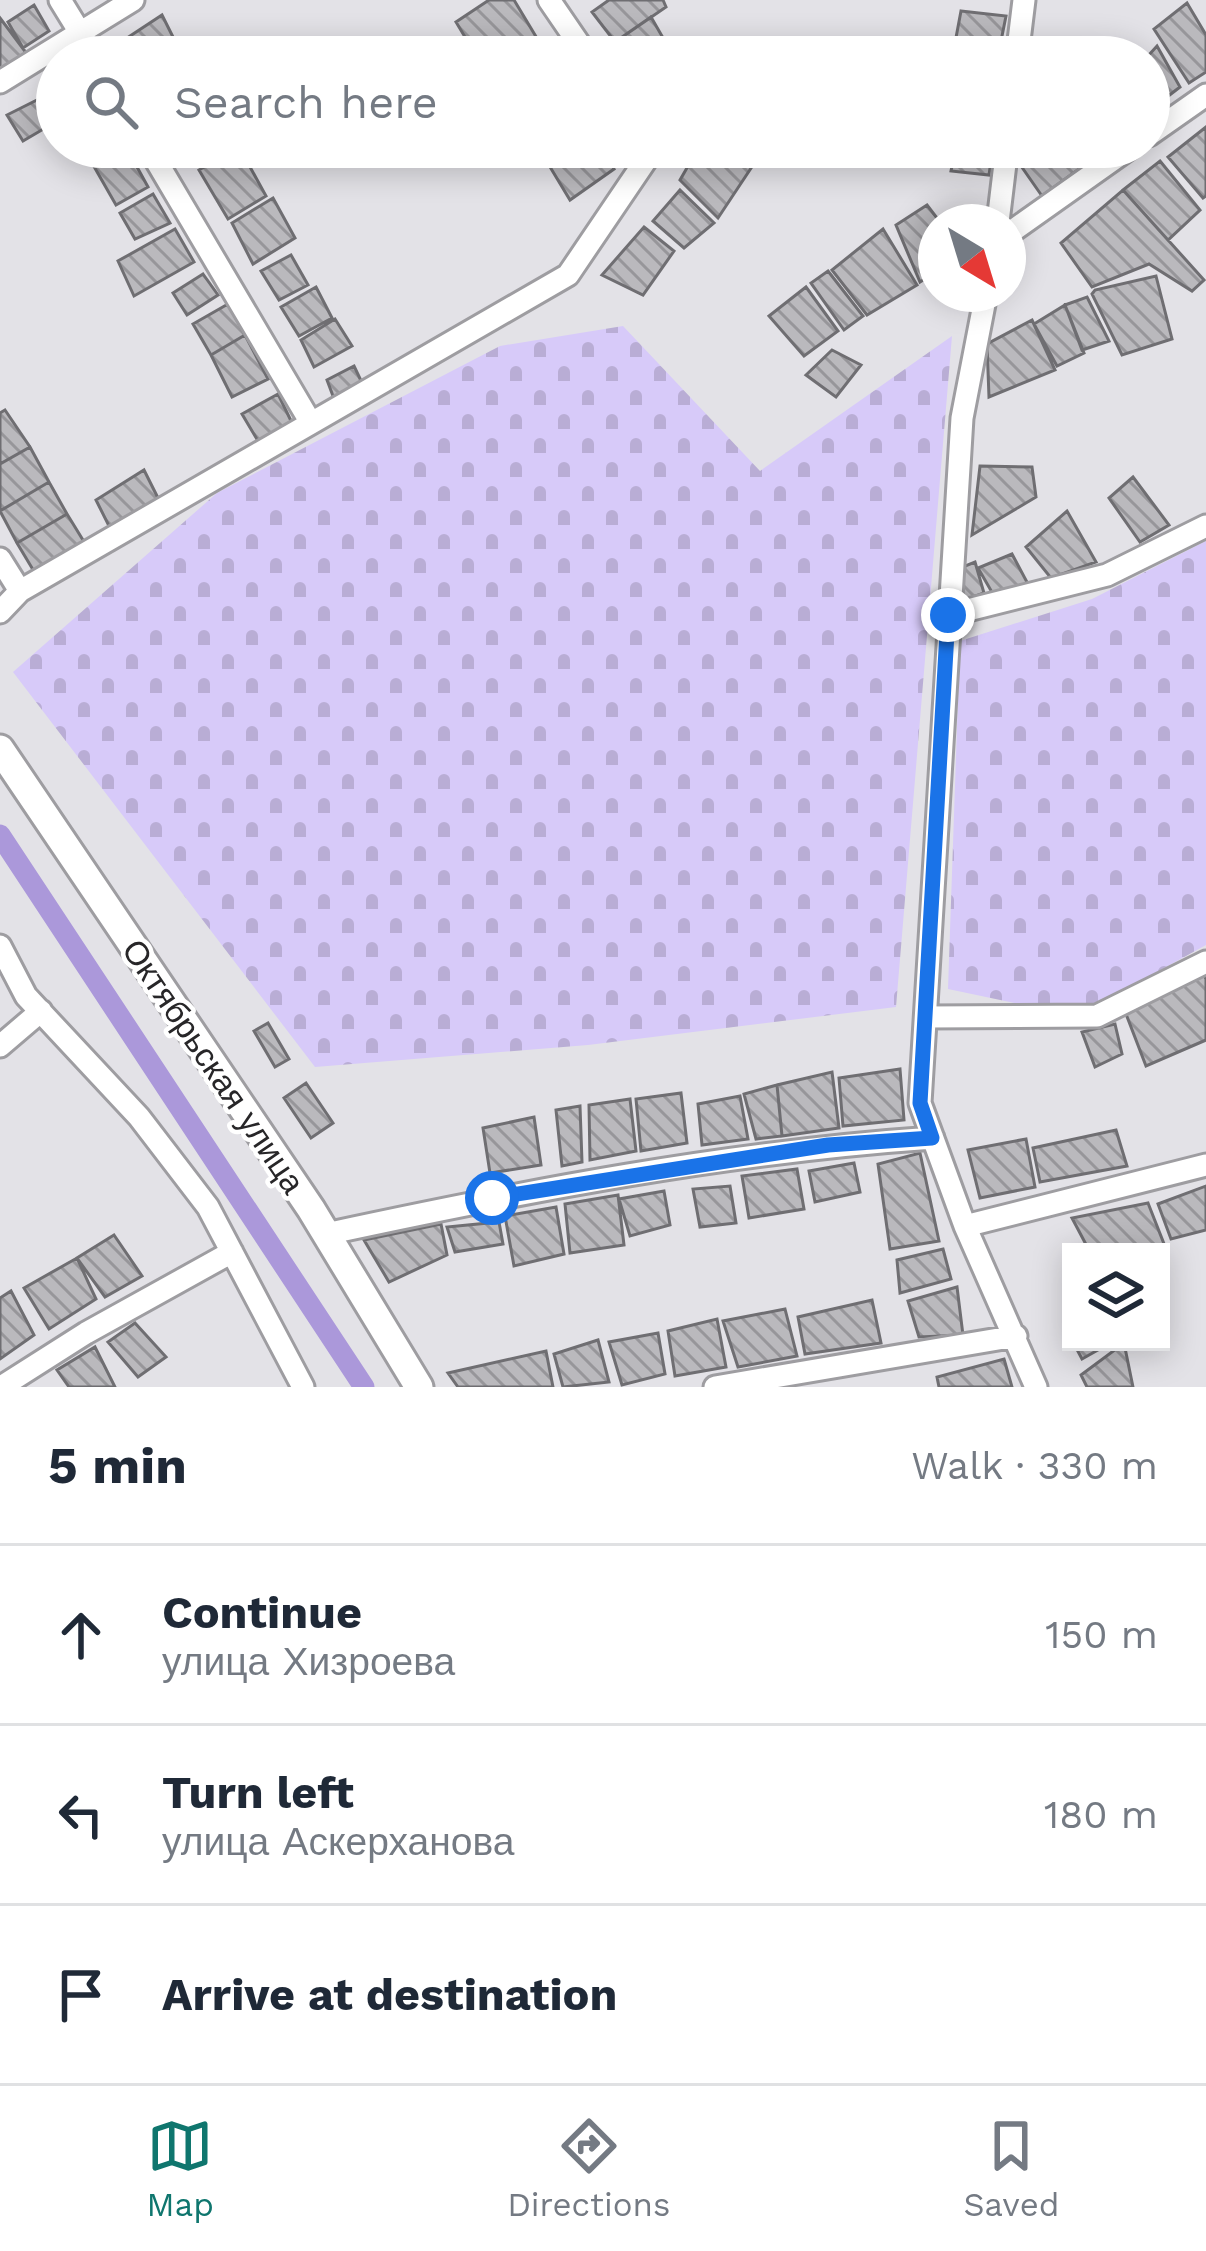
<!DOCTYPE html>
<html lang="en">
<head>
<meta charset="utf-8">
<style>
  body { margin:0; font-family:"Work Sans",sans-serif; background:#f6f6f7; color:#1f2937 }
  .controls { position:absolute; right:36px; bottom:36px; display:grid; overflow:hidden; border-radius:0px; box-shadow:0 6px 30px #0003 }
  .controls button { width:108px; height:108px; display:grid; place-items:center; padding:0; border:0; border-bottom:3px solid #e0e1e3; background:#fff; color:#1f2937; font:60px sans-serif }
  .compass { position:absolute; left:918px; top:204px; width:108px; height:108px; border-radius:50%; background:#fff; box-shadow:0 6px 30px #0003; rotate:142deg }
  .stop { position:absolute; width:36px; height:36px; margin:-27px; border:9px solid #1a73e8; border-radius:50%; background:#fff }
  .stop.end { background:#1a73e8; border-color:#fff; box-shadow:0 3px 12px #0008 }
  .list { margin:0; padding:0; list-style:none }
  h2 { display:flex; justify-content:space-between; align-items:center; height:156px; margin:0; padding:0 48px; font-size:51px }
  h2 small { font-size:39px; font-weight:400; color:#747a83 }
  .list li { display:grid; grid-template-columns:78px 1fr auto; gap:36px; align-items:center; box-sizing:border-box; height:180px; padding:0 48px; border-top:3px solid #e0e1e3 }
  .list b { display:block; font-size:45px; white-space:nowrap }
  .list p { margin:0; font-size:39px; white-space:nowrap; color:#747a83 }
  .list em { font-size:39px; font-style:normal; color:#747a83 }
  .icon { flex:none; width:66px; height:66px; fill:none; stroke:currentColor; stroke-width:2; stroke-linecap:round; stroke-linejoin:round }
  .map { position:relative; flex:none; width:1206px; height:1387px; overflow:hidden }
  .search { position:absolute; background:#fff; box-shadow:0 6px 30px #0003; left:36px; right:36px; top:36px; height:132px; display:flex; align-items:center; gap:30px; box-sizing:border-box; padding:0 42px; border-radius:66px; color:#747a83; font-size:45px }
  .sheet { height:696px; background:#fff }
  nav { display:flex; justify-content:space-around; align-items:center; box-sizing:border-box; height:168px; border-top:3px solid #e0e1e3; background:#fff; font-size:33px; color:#747a83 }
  nav a { display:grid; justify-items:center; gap:6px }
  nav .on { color:#0f766e }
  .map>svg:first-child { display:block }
  .cemetery { fill:url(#cemetery-stones) }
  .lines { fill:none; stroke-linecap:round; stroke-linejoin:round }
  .canal { stroke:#ab98da; stroke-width:21 }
  .building { fill:url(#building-back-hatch); stroke:#6f6e72; stroke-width:3 }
  .minor-casing { stroke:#9e9da1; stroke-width:27 }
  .tertiary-casing { stroke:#9e9da1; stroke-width:33 }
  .minor { stroke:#fff; stroke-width:21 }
  .tertiary { stroke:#fff; stroke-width:27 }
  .route { stroke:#1a73e8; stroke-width:15 }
  .labels { text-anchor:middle; stroke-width:9; stroke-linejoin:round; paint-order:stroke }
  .street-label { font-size:33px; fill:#272628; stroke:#fff }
</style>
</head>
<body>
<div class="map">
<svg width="1206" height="1387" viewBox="0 0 1206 1387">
  <defs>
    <pattern id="cemetery-stones" width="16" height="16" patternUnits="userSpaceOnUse" patternTransform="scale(3)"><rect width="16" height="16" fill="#d7caf9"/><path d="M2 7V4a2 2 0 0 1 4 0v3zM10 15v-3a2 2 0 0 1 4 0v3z" fill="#b9add5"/></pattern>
    <pattern id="building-back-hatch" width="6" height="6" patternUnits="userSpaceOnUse" patternTransform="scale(3)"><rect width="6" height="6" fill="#bab9bd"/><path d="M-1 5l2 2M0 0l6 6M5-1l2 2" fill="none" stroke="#97969a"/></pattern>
  </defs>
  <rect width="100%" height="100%" fill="#e3e2e7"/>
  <path class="cemetery" d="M623 326 760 471 952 336 896 1007 588 1045 315 1067 13 672 217 493 500 346Z
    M1206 541V945L1077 1016 948 989 960 641 1092 599Z"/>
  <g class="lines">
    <path class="canal" d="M0 835 364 1387"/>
  </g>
  <path class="building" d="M489 0H514L538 40 507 57H477L456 22Z
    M609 0H663L666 7 615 42 592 12Z
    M1187 3 1206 35V72L1189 83 1154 29Z
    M34 5 49 31 23 48 8 22Z
    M961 11 1006 16 999 51 955 43Z
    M162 15 183 57H133L124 40Z
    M651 17 674 57H623L615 42Z
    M0 18 30 58 0 71Z
    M1157 46 1180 87 1150 110 1147 57Z
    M39 99 52 124 23 141 7 115Z
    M1206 127V196L1203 198 1168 157Z
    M118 147H126L148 187 116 205 92 163Z
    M187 147H224L197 163Z
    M239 147 266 196 228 219 199 170Z
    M548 147H599L614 169 570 200 541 152Z
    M699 147H765L718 218 680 180Z
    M956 147H993L989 175 951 171Z
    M1039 147H1074L1086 164 1042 196 1019 163Z
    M1160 161 1200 210 1168 240 1123 190Z
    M680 190 714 223 684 248 653 221Z
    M1123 190 1204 280 1192 291 1149 264 1092 287 1061 243Z
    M153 194 170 223 135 239 120 213Z
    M273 198 295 238 253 264 232 223Z
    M927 205 940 222H936V272L920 282 896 225Z
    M644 227 674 251 643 295 602 275Z
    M175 229 194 262 134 296 118 261Z
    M883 229 917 285 867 315 832 270Z
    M291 255 308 285 279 300 261 271Z
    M828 271 863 316 844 330 811 283Z
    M203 274 218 295 187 315 173 293Z
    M1156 276 1172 339 1122 355 1092 294 1095 290Z
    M316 287 332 318 299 336 281 307Z
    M806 287 838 331 804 356 769 316Z
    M1087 297 1109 341 1082 350 1065 305Z
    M228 304 245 335 211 355 193 324Z
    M1065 305 1084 353 1057 366 1034 324Z
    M335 319 352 346 314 367 301 340Z
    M1032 320 1055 370 989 397 987 344Z
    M245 335 268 379 232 397 211 355Z
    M832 350 861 365 836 397 806 375Z
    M354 366 364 387 336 404 327 380Z
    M278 394 294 427 261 446 242 414Z
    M5 410 30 447 0 464V413Z
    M30 447 49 482 0 511V464Z
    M980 466 1032 467 1036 497 972 535Z
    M144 470 161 504 112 532 96 500Z
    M1133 477 1169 525 1140 542 1109 498Z
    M49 482 67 514 17 543 0 511Z
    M1067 511 1096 562 1051 578 1026 547Z
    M67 514 86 545 35 573 17 543Z
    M1012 554 1028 584 993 594 978 568Z
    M975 562 984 593 959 602 965 566Z
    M1203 973 1206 979V1040L1146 1066 1126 1014Z
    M268 1023 289 1059 275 1067 254 1031Z
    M1115 1024 1122 1054 1095 1067 1082 1032Z
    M900 1069 904 1120 843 1126 839 1078Z
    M832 1072 839 1128 782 1136 777 1085Z
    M306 1083 333 1123 311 1138 284 1098Z
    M777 1085 782 1136 756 1139 744 1094Z
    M681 1093 687 1143 641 1151 636 1099Z
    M740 1096 748 1139 702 1145 698 1104Z
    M630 1099 636 1151 590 1160 589 1105Z
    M580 1106 582 1162 562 1166 556 1110Z
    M534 1117 541 1165 490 1173 483 1128Z
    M1116 1130 1127 1166 1040 1182 1033 1148Z
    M1026 1139 1035 1187 980 1198 968 1150Z
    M920 1153 939 1241 890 1249 878 1164Z
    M854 1163 860 1192 815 1202 809 1171Z
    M797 1169 804 1209 749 1218 742 1176Z
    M730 1186 736 1223 700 1227 693 1189Z
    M1206 1186V1230L1171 1239 1158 1204Z
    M664 1191 670 1225 630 1236 619 1199Z
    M618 1195 624 1245 570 1253 565 1204Z
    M1148 1203 1166 1249 1158 1252H1090L1072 1218Z
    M556 1207 564 1254 514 1266 505 1216Z
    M499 1222 503 1244 455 1252 447 1227Z
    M441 1224 447 1255 389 1282 364 1240Z
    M114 1235 142 1276 105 1297 77 1258Z
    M943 1249 951 1279 900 1293 897 1260Z
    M77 1258 96 1299 49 1329 24 1288Z
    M957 1287 963 1335 919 1337 908 1301Z
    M11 1291 34 1335 0 1359V1298Z
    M872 1300 881 1343 805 1354 798 1317Z
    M785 1309 797 1356 738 1367 723 1321Z
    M717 1319 726 1367 675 1376 668 1331Z
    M135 1323 166 1357 138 1377 108 1342Z
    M658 1333 665 1374 622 1385 609 1342Z
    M598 1340 609 1382 563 1387 554 1354Z
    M1073 1342H1112L1082 1359Z
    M1124 1343 1133 1387H1087L1081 1375Z
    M95 1347 115 1387H69L57 1370Z
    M546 1351 553 1387H458L448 1373Z
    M1004 1359 1012 1387H939L937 1377Z"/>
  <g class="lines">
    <defs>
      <path id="minor" d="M60 0 95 57
        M549 0 588 57
        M1017 57 1024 0
        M0 82 133 0
        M1149 135 1206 95
        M148 147 311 423
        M998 222 1007 147
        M1008 234 1131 147
        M986 294 962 418 920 1103 965 1226 1036 1387
        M0 559 20 591
        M0 612 20 591 568 275 652 151 649 147
        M948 615 1107 575 1206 526
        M0 946 26 996 139 1117 208 1207 303 1387
        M927 1017 1097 1016 1206 962
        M0 1046 41 1011
        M965 1226 1206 1165
        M326 1234C525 1191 728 1152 933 1138
        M1 1387 86 1333 232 1252
        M715 1387 1016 1336"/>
      <path id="tertiary" d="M0 749 311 1209 419 1387"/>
    </defs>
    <use href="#minor" class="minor-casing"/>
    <use href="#tertiary" class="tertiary-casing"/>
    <use href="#minor" class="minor"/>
    <use href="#tertiary" class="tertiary"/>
  </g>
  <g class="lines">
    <path class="route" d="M492 1198 828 1145 932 1138 920 1103 948 615"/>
  </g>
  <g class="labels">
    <g class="street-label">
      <text transform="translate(214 1066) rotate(56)" y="12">Октябрьская улица</text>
    </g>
  </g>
</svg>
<div class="controls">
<button><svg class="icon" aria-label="layers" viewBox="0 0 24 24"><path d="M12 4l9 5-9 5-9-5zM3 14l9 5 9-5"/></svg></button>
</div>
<svg class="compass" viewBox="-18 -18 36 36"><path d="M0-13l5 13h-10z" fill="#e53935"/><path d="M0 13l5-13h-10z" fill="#747a83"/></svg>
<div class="stop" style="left:492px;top:1198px"></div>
<div class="stop end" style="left:948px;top:615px"></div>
<div class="search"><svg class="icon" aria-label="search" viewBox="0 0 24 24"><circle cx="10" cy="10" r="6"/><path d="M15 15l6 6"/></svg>Search here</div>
</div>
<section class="sheet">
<h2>5 min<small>Walk · 330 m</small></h2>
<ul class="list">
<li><svg class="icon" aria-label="ahead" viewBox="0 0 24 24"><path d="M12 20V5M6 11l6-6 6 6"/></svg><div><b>Continue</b><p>улица Хизроева</p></div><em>150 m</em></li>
<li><svg class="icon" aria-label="left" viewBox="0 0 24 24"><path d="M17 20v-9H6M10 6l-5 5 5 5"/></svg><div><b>Turn left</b><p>улица Аскерханова</p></div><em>180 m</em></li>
<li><svg class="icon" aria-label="arrive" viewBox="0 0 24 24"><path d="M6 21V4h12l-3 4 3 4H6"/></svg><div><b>Arrive at destination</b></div></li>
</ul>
</section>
<nav>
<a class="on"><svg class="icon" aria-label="map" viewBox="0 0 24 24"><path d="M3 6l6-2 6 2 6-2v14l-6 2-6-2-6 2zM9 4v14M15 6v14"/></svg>Map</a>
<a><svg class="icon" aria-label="directions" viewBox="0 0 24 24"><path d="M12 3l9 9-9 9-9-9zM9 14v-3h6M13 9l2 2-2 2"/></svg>Directions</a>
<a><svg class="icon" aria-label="saved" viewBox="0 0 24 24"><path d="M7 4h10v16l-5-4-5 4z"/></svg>Saved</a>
</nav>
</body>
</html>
